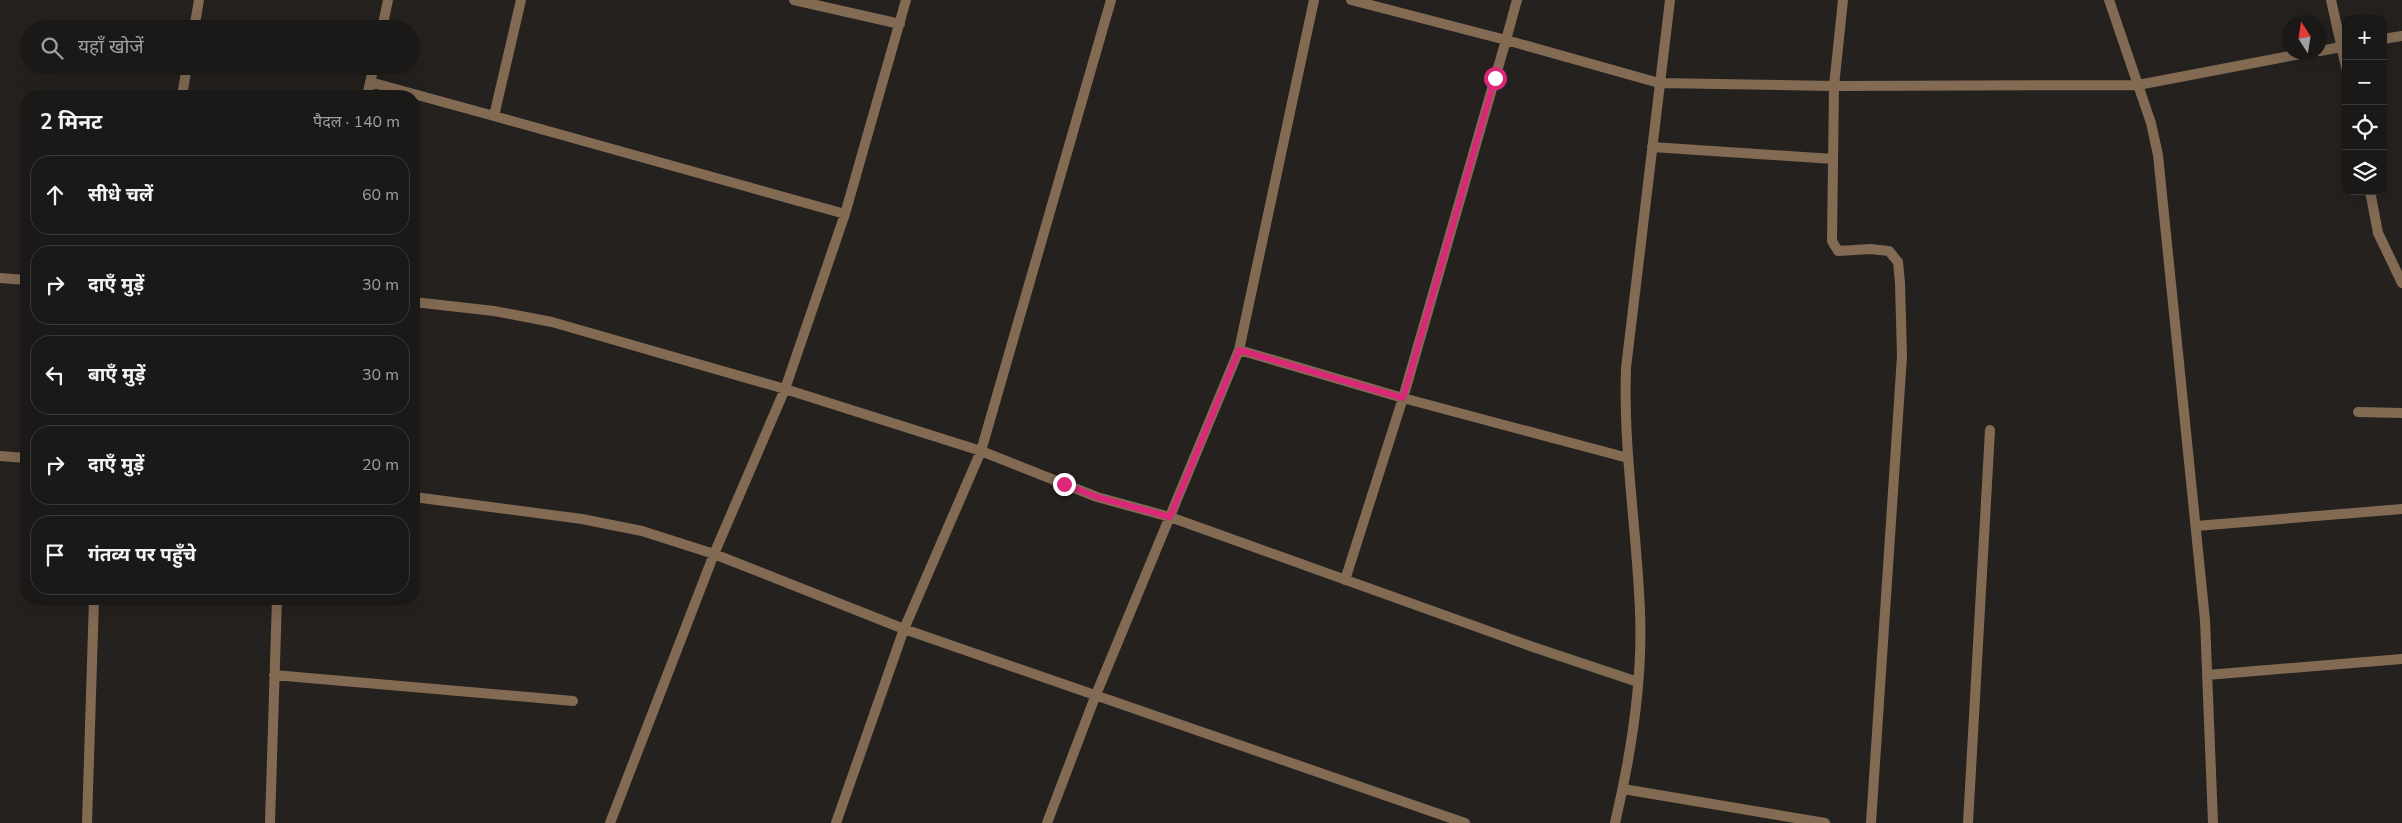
<!DOCTYPE html>
<html lang="hi">
<head>
<meta charset="utf-8">
<style>
  body { margin:0; font-family:"Nunito Sans","Noto Sans Devanagari",sans-serif; background:#242220; color:#f1f3f6 }
  .controls { position:absolute; right:15px; top:15px; display:grid; overflow:hidden; border-radius:10px; box-shadow:0 5px 20px #0002 }
  .controls button { width:45px; height:45px; display:grid; place-items:center; padding:0; border:0; border-bottom:1px solid #393836; background:#1b1917; color:#f1f3f6; font:25px sans-serif }
  .compass { position:absolute; left:2282px; top:15px; width:45px; height:45px; border-radius:50%; background:#1b1917; box-shadow:0 5px 20px #0002; rotate:348deg }
  .stop { position:absolute; width:15px; height:15px; margin:-11px; border:4px solid #db2777; border-radius:50%; background:#fff }
  .stop.end { background:#db2777; border-color:#fff; box-shadow:0 1px 5px #0008 }
  .list { margin:0; padding:0; list-style:none }
  h2 { display:flex; justify-content:space-between; align-items:center; height:65px; margin:0; padding:0 20px; font-size:21px }
  h2 small { font-size:16px; font-weight:400; color:#a0a0a1 }
  .list li { display:grid; grid-template-columns:32px 1fr auto; gap:15px; align-items:center; box-sizing:border-box; height:80px; margin:0 10px 10px; padding:0 10px; border:1px solid #393836; border-radius:20px }
  .list b { display:block; font-size:19px; white-space:nowrap }
  .list em { font-size:16px; font-style:normal; color:#a0a0a1 }
  .icon { flex:none; width:28px; height:28px; fill:none; stroke:currentColor; stroke-width:2; stroke-linecap:round; stroke-linejoin:round }
  .map { position:relative; flex:none; width:2402px; height:823px; overflow:hidden }
  .search { position:absolute; background:#1b1917; box-shadow:0 5px 20px #0002; left:20px; top:20px; width:400px; height:55px; display:flex; align-items:center; gap:12px; box-sizing:border-box; padding:0 18px; border-radius:28px; color:#a0a0a1; font-size:19px }
  .panel { position:absolute; background:#1b1917; box-shadow:0 5px 20px #0002; left:20px; top:90px; width:400px; height:515px; border-radius:20px }
  .map>svg:first-child { display:block }
  .lines { fill:none; stroke-linecap:round; stroke-linejoin:round }
  .minor { stroke:#826a53; stroke-width:10 }
  .route { stroke:#db2777; stroke-width:6 }
</style>
</head>
<body>
<div class="map">
<svg width="2402" height="823" viewBox="0 0 2402 823">
  <rect width="100%" height="100%" fill="#24211f"/>
  <g class="lines">
    <path class="minor" d="M521 0 494 116 845 214 785 389 714 554 610 823
      M794 0 900 24
      M1351 0 1506 40 1517 0
      M1843 0 1834 86 2138 85 2109 0
      M2331 0 2346 67
      M194 29 199 0
      M382 29 388 0
      M2383 39 2402 36
      M2320 51 2346 46
      M370 82 494 116
      M182 96 187 66
      M367 96 374 66
      M1652 147 1833 159
      M2370 191 2378 233 2402 283
      M845 214 906 0
      M0 278 26 280
      M414 302 494 311 552 322 785 389 981 451 1097 497 1170 517 1533 647 1638 682
      M1239 350 1403 398 1628 458
      M2358 412 2402 413
      M0 456 26 458
      M414 497 582 519 642 531 714 554 904 629 1465 823
      M2196 526 2402 509
      M1345 580 1403 398 1506 40 1659 83 1834 86 1832 241 1838 251 1870 249 1889 251 1898 262 1900 283 1902 356 1871 823
      M274 675 573 701
      M2207 675 2402 659
      M1623 789 1825 823
      M87 823 94 599
      M270 823 277 599
      M836 823 904 629 981 451 1111 0
      M1047 823 1095 697 1239 350 1314 0
      M1615 823C1631 755 1643 682 1640 612 1637 530 1623 450 1626 368L1670 0
      M1968 823 1990 430
      M2213 823 2205 620 2158 155 2151 123 2138 85 2311 52"/>
  </g>
  <g class="lines">
    <path class="route" d="M1064 484 1097 497 1170 517 1239 350 1403 398 1495 78"/>
  </g>
</svg>
<div class="controls">
<button>+</button>
<button>−</button>
<button><svg class="icon" aria-label="locate" viewBox="0 0 24 24"><circle cx="12" cy="12" r="6"/><path d="M12 2v4M12 18v4M2 12h4M18 12h4"/></svg></button>
<button><svg class="icon" aria-label="layers" viewBox="0 0 24 24"><path d="M12 4l9 5-9 5-9-5zM3 14l9 5 9-5"/></svg></button>
</div>
<svg class="compass" viewBox="-18 -18 36 36"><path d="M0-13l5 13h-10z" fill="#e53935"/><path d="M0 13l5-13h-10z" fill="#a0a0a1"/></svg>
<div class="stop" style="left:1495px;top:78px"></div>
<div class="stop end" style="left:1064px;top:484px"></div>
<div class="search"><svg class="icon" aria-label="search" viewBox="0 0 24 24"><circle cx="10" cy="10" r="6"/><path d="M15 15l6 6"/></svg>यहाँ खोजें</div>
<section class="panel">
<h2>2 मिनट<small>पैदल · 140 m</small></h2>
<ul class="list">
<li><svg class="icon" aria-label="ahead" viewBox="0 0 24 24"><path d="M12 20V5M6 11l6-6 6 6"/></svg><div><b>सीधे चलें</b></div><em>60 m</em></li>
<li><svg class="icon" aria-label="right" viewBox="0 0 24 24"><path d="M7 20v-9h11M14 6l5 5-5 5"/></svg><div><b>दाएँ मुड़ें</b></div><em>30 m</em></li>
<li><svg class="icon" aria-label="left" viewBox="0 0 24 24"><path d="M17 20v-9H6M10 6l-5 5 5 5"/></svg><div><b>बाएँ मुड़ें</b></div><em>30 m</em></li>
<li><svg class="icon" aria-label="right" viewBox="0 0 24 24"><path d="M7 20v-9h11M14 6l5 5-5 5"/></svg><div><b>दाएँ मुड़ें</b></div><em>20 m</em></li>
<li><svg class="icon" aria-label="arrive" viewBox="0 0 24 24"><path d="M6 21V4h12l-3 4 3 4H6"/></svg><div><b>गंतव्य पर पहुँचे</b></div></li>
</ul>
</section>
</div>
</body>
</html>
